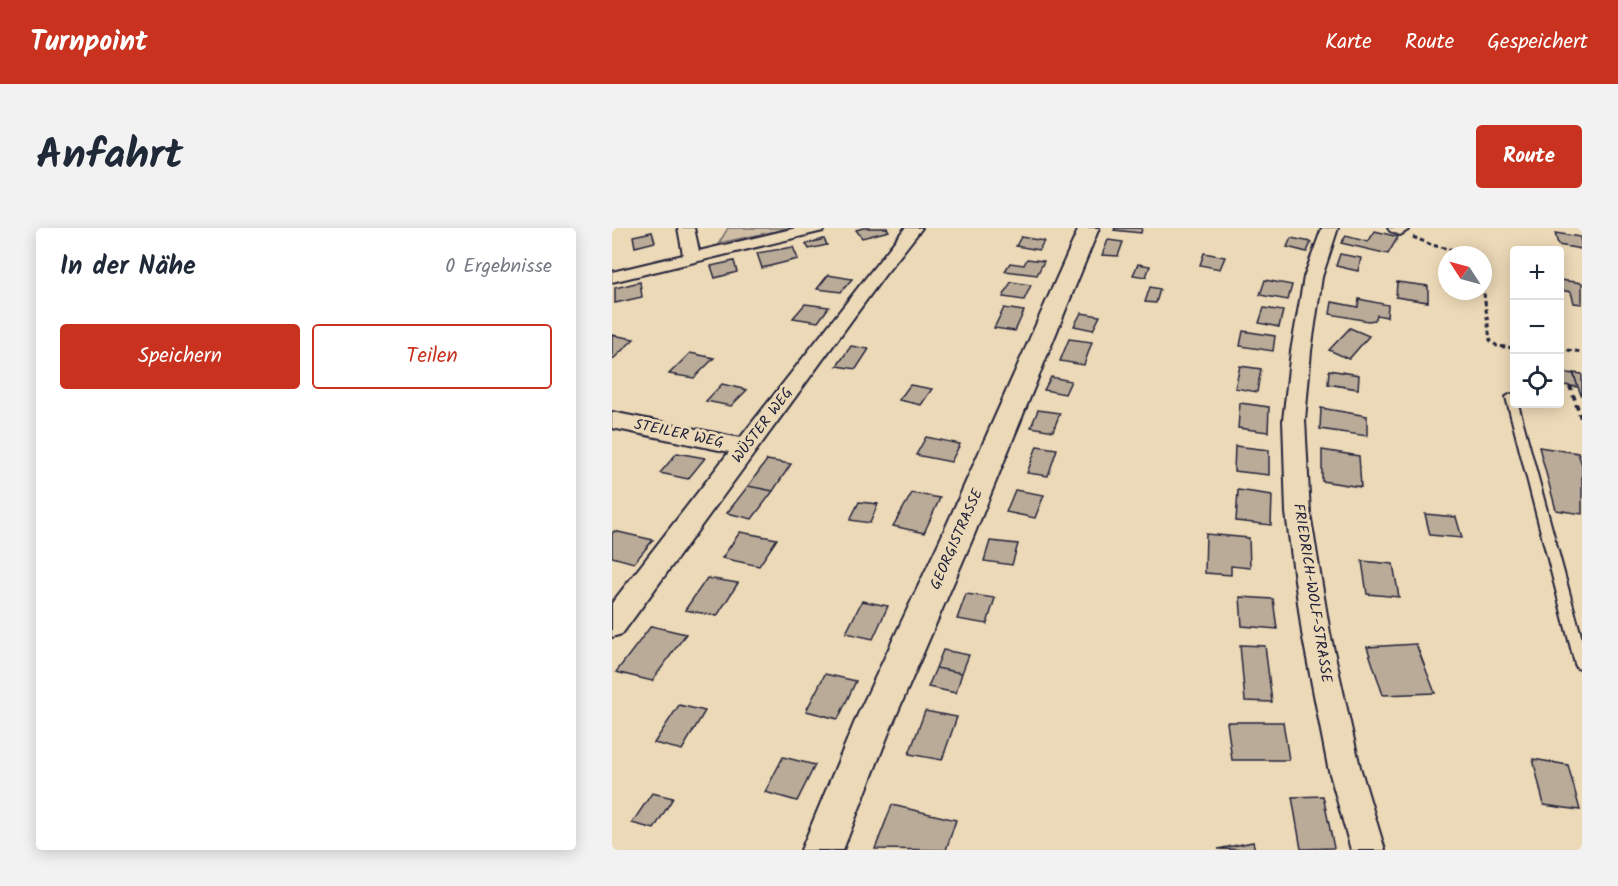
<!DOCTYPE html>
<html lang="de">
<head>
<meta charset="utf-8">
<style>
  body { margin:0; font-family:Kalam,sans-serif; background:#f2f2f3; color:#1f2937 }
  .controls { position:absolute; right:18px; top:18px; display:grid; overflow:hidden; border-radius:6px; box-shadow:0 3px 15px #0003 }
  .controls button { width:54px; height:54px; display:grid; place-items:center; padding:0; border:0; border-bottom:2px solid #e0e1e3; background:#fff; color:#1f2937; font:30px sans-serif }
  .compass { position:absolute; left:826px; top:18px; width:54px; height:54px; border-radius:50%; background:#fff; box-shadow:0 3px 15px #0003; rotate:306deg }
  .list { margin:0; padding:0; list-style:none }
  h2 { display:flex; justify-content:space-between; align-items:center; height:78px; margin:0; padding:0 24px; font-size:26px }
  h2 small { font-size:20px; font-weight:400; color:#747a83 }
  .actions { display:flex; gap:12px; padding:18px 24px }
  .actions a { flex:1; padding:14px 0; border:2px solid #c8321e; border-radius:6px; text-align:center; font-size:21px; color:#c8321e }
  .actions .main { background:#c8321e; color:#fff }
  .icon { flex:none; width:33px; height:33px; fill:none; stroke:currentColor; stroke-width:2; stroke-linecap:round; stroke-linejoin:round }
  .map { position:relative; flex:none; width:970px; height:622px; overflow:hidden; border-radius:6px }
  header { display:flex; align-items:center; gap:36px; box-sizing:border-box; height:84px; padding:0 30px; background:#c8321e; color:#fff }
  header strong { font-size:28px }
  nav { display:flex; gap:33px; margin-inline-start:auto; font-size:21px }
  .intro { display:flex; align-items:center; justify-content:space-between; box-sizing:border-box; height:144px; padding:0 36px }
  h1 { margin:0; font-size:42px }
  .button { padding:15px 27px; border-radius:6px; background:#c8321e; color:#fff; font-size:21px; font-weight:700 }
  main { display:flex; gap:36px; padding:0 36px }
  aside { flex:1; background:#fff; border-radius:6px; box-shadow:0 3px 15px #0003 }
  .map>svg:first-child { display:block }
  .green { fill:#cfbea5; stroke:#787070; stroke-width:1.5 }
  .building { fill:#baab98; stroke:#22223b; stroke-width:1.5 }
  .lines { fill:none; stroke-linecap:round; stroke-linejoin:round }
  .service-casing { stroke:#22223b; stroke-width:4 }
  .minor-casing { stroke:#22223b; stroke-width:4 }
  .tertiary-casing { stroke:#22223b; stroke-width:4 }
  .path-far1 { stroke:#22223b; stroke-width:3; stroke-dasharray:4.5 3; stroke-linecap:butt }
  .path { stroke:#22223b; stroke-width:4; stroke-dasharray:5 4.5; stroke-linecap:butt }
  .service { fill:#ecd9b7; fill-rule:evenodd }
  .minor { fill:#ecd9b7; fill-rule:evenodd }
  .tertiary { fill:#ecd9b7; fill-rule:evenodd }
  .labels { text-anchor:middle; stroke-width:6; stroke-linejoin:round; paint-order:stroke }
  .street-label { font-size:15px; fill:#22223b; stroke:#ecd9b7 }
</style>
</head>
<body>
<header>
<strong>Turnpoint</strong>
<nav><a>Karte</a><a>Route</a><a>Gespeichert</a></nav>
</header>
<div class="intro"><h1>Anfahrt</h1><a class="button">Route</a></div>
<main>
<aside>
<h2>In der Nähe<small>0 Ergebnisse</small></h2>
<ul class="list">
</ul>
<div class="actions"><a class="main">Speichern</a><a>Teilen</a></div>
</aside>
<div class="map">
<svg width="970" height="622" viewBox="0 0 970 622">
  <rect width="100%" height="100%" fill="#ecd9b7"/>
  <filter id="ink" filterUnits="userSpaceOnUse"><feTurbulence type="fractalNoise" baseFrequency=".0167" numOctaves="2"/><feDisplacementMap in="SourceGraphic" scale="12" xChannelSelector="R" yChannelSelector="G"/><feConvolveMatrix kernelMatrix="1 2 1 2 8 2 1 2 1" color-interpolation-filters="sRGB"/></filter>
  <g filter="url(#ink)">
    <path class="green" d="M116 0H178L107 15Z"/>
    <path class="building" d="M251 0H275L277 3 250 10 244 2Z
      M503 0H530L529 5 502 2Z
      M763 3 786 9 776 26 729 15 734 8 756 14Z
      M40 4 43 14 23 19 21 8Z
      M943 5 968 9 970 21 946 17Z
      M409 9 432 13 427 22 404 18Z
      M679 10 699 14 695 24 675 19Z
      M212 11 215 17 197 21 194 16Z
      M496 12 511 14 506 28 490 27Z
      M181 19 186 31 150 40 145 25Z
      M592 25 613 29 608 41 588 37Z
      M728 26 749 30 746 43 724 38Z
      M415 31 432 33 425 47 393 43 398 35 412 37Z
      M122 33 125 44 103 50 99 38Z
      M526 36 538 38 534 49 521 47Z
      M216 47 240 51 229 64 205 61Z
      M653 52 680 57 676 72 648 67Z
      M948 52 970 55V76L962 75 959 64 948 62Z
      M28 54 30 69 3 75V60Z
      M399 54 419 57 412 72 391 69Z
      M785 54 816 58V74L784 69Z
      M538 59 548 61 544 75 533 74Z
      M747 71 776 77 775 89 765 87 763 92 756 93 718 86 720 74 746 79Z
      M193 76 217 79 206 94 181 90Z
      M392 80 412 83 403 103 382 100Z
      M652 80 671 83 667 99 647 95Z
      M469 85 488 88 481 102 462 98Z
      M738 100 757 108 737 131 717 122Z
      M631 103 663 108 661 123 628 118Z
      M0 107 22 111 0 132Z
      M457 111 480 114 472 137 448 133Z
      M239 118 257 121 244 141 225 138Z
      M78 125 102 130 82 150 57 146Z
      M628 138 649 141 645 164 623 160Z
      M717 142 747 147 746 161 716 156Z
      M948 144 962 146 966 159 951 157Z
      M961 145 970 146V167H969Z
      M439 149 459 153 453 166 432 162Z
      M110 156 135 162 119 178 94 173Z
      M298 157 320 161 309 177 287 172Z
      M628 175 657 179 656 204 626 200Z
      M709 180 755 188V208L708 201Z
      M426 182 448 185 441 203 419 199Z
      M314 209 348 216 339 234 304 227Z
      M425 218 445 221 436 248 415 245Z
      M623 218 657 222V247L622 243Z
      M927 219 966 225 970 237V286L944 282Z
      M710 222 747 228 749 259 710 253Z
      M65 225 93 230 76 251 48 245Z
      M155 232 179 236 161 263 136 258Z
      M136 258 161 263 140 291 115 285Z
      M403 262 432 267 423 290 394 284Z
      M626 262 660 267 659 297 624 293Z
      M300 265 328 270 312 305 281 298Z
      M247 274 266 276 258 295 238 292Z
      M813 286 844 289 850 310 818 307Z
      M2 303 41 312 22 335 0 329V306Z
      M128 304 165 311 147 338 110 330Z
      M594 306 637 310 638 340 619 338V347L593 345Z
      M378 313 406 316 400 337 372 333Z
      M750 333 781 336 787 369 755 366Z
      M95 350 126 355 105 388 73 382Z
      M354 366 383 370 375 396 345 391Z
      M628 369 661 371 665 401 630 398Z
      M250 373 276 378 261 411 234 405Z
      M39 398 74 406 40 453 4 444Z
      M804 416 823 465 771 467 755 419Z
      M628 417 653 418 660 474 633 473Z
      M331 422 357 427 350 445 324 440Z
      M324 440 350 445 344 465 316 459Z
      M213 446 244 453 226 491 194 483Z
      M67 477 93 483 70 522 42 515Z
      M313 483 345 489 330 532 297 526Z
      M615 494H671L677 532H620Z
      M171 529 203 537 185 573 153 564Z
      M921 531 956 537 968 582 932 577Z
      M40 565 61 570 42 601 20 595Z
      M711 568 722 620 689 621 680 569Z
      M280 577 344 592 334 622 263 621Z
      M641 614 643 622 606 621Z"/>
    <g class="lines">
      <defs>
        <path id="service" d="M899 166 903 167V176H906L970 411V442L965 440 963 436 894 169Z"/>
        <path id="minor" d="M66 0H82L87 23 184 0H213L211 3 0 54V44L71 27Z
          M293 0H310L272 48 10 406 0 409V375L117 224 0 200V184L128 210Z
          M710 0H726L710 49 699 123 693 192 698 285 718 405 748 539 773 622H739L716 539 690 405 674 285 671 192 679 123 692 49Z
          M776 0H795L796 2 788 7 778 3Z"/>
        <path id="tertiary" d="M467 0H487L360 312 278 502 231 622H189L246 486 328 312Z"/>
      </defs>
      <use href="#service" class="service-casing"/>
      <use href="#minor" class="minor-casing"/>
      <use href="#tertiary" class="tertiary-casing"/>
      <path class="path-far1" d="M801 9 820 17 863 27
        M871 58 878 112 885 118 903 120
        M948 121 970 124"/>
      <path class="path" d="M958 158 970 193"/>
      <use href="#service" class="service"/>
      <use href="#minor" class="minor"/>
      <use href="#tertiary" class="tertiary"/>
    </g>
  </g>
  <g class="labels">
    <g class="street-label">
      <text transform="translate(150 197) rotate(-53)" y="5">WÜSTER WEG</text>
      <text transform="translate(67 205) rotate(12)" y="5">STEILER WEG</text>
      <text transform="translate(344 311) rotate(-66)" y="5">GEORGISTRASSE</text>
      <text transform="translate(701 365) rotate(81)" y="5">FRIEDRICH-WOLF-STRASSE</text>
    </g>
  </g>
</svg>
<div class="controls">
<button>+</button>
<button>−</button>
<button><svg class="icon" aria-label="locate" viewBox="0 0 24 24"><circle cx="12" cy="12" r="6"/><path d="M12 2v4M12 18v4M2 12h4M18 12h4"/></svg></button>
</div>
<svg class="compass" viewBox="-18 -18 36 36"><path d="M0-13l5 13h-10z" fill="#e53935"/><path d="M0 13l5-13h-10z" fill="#747a83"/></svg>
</div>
</main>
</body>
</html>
